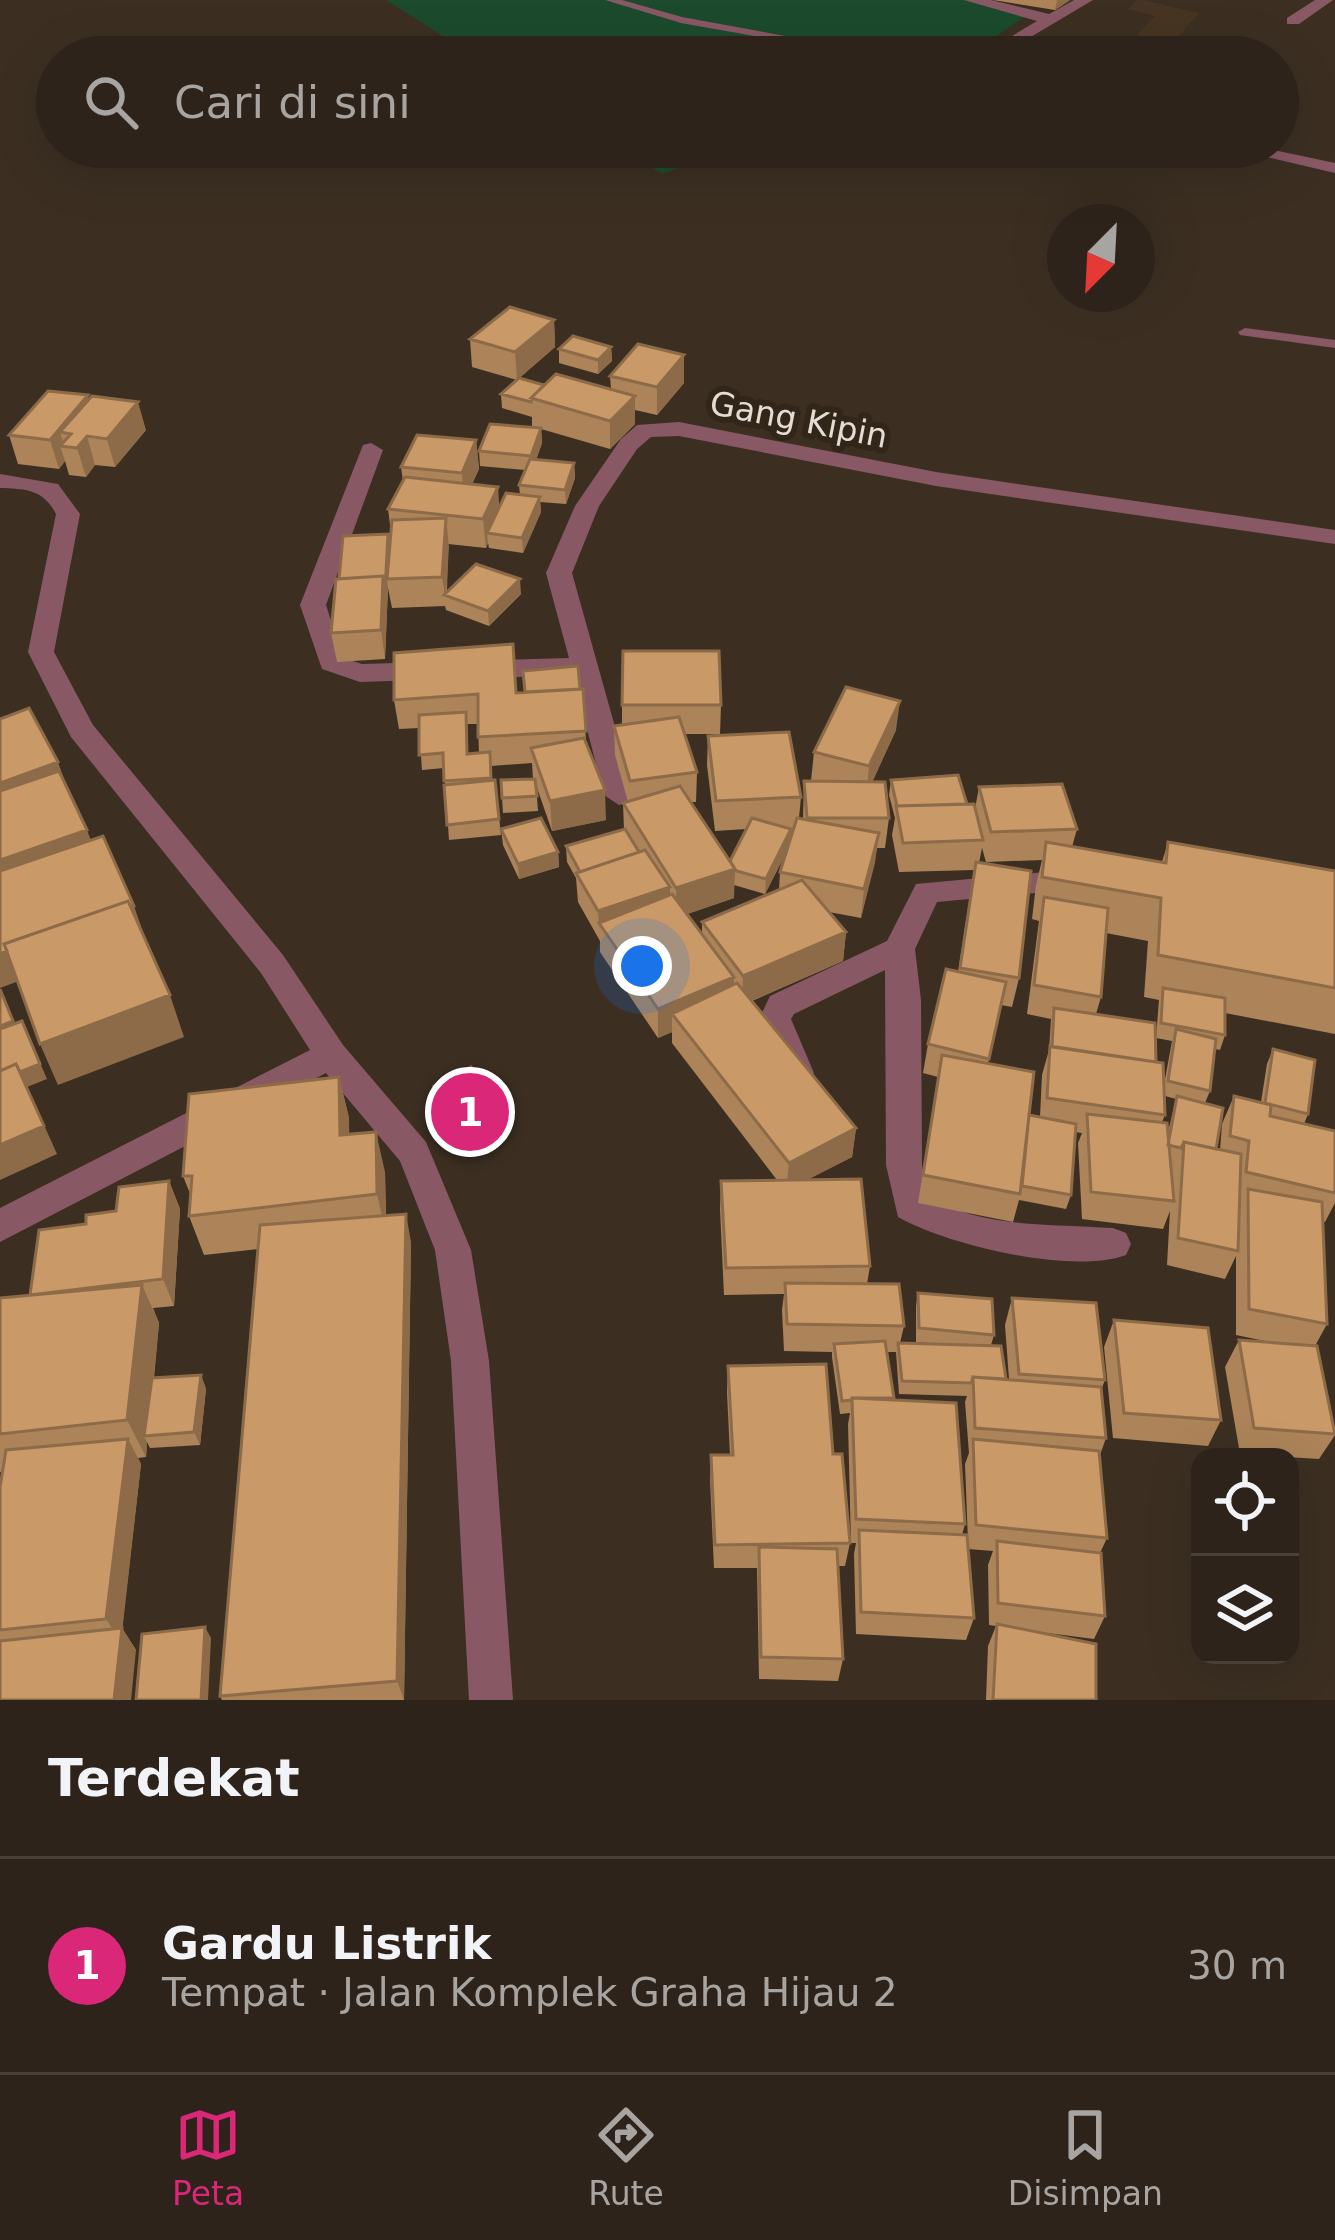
<!DOCTYPE html>
<html lang="id">
<head>
<meta charset="utf-8">
<style>
  body { margin:0; font-family:"DejaVu Sans",sans-serif; background:#352b23; color:#f1f3f6 }
  .controls { position:absolute; right:36px; bottom:36px; display:grid; overflow:hidden; border-radius:24px; box-shadow:0 12px 48px #0002 }
  .controls button { width:108px; height:108px; display:grid; place-items:center; padding:0; border:0; border-bottom:3px solid #484039; background:#2d231a; color:#f1f3f6; font:60px sans-serif }
  .compass { position:absolute; left:1047px; top:204px; width:108px; height:108px; border-radius:50%; background:#2d231a; box-shadow:0 12px 48px #0002; rotate:204deg }
  .you { position:absolute; left:642px; top:966px; width:42px; height:42px; margin:-30px; border:9px solid #fff; border-radius:50%; background:#1a73e8; box-shadow:0 0 0 18px #1a73e833 }
  .badge { display:grid; place-items:center; width:78px; height:78px; border-radius:50%; background:#db2777; color:#fff; font-size:39px; font-weight:700 }
  .pin { position:absolute; translate:-50% -50%; border:6px solid #fff; box-shadow:0 3px 12px #0006 }
  .list { margin:0; padding:0; list-style:none }
  h2 { display:flex; justify-content:space-between; align-items:center; height:156px; margin:0; padding:0 48px; font-size:51px }
  h2 small { font-size:39px; font-weight:400; color:#a7a4a2 }
  .list li { display:grid; grid-template-columns:78px 1fr auto; gap:36px; align-items:center; box-sizing:border-box; height:216px; padding:0 48px; border-top:3px solid #484039 }
  .list b { display:block; font-size:45px; white-space:nowrap }
  .list p { margin:0; font-size:39px; white-space:nowrap; color:#a7a4a2 }
  .list em { font-size:39px; font-style:normal; color:#a7a4a2 }
  .icon { flex:none; width:66px; height:66px; fill:none; stroke:currentColor; stroke-width:2; stroke-linecap:round; stroke-linejoin:round }
  .map { position:relative; flex:none; width:1335px; height:1700px; overflow:hidden }
  .search { position:absolute; background:#2d231a; box-shadow:0 12px 48px #0002; left:36px; right:36px; top:36px; height:132px; display:flex; align-items:center; gap:30px; box-sizing:border-box; padding:0 42px; border-radius:66px; color:#a7a4a2; font-size:45px }
  .sheet { height:372px; background:#2d231a }
  nav { display:flex; justify-content:space-around; align-items:center; box-sizing:border-box; height:168px; border-top:3px solid #484039; background:#2d231a; font-size:33px; color:#a7a4a2 }
  nav a { display:grid; justify-items:center; gap:6px }
  nav .on { color:#db2777 }
  .map>svg:first-child { display:block }
  .built { fill:#473523 }
  .green { fill:#1b4b2c }
  .lines { fill:none; stroke-linecap:round; stroke-linejoin:round }
  .service { fill:#895865; fill-rule:evenodd }
  .minor { fill:#895865; fill-rule:evenodd }
  .wall { fill:#ad8459; fill-rule:evenodd }
  .shaded-wall { fill:#8d6b48 }
  .building { fill:#c99967; stroke:#8d6b48; stroke-width:3 }
  .labels { text-anchor:middle; stroke-width:12; stroke-linejoin:round; paint-order:stroke }
  .street-label { font-size:33px; fill:#e5ddd5; stroke:#322619 }
</style>
</head>
<body>
<div class="map">
<svg width="1335" height="1700" viewBox="0 0 1335 1700">
  <rect width="100%" height="100%" fill="#3c2f22"/>
  <path class="built" d="M1138 0H1143L1199 13 1173 43 1137 35 1155 16 1128 9Z"/>
  <path class="green" d="M386 0H968L1028 14 967 57H476Z
    M619 147H731L662 174Z"/>
  <g class="lines">
    <path class="service" d="M605 0H622L682 17 899 57H873L681 23Z
      M1245 328 1335 340V348L1240 335 1238 332Z"/>
    <path class="minor" d="M964 0H991L1049 14 1074 0H1093L997 57H977L1037 21Z
      M1315 0H1333L1299 24H1287V18Z
      M1224 147H1259L1335 163V173Z
      M679 422 936 472 1335 530V544L936 486 679 436 651 437 637 449 599 506 572 573 634 795 629 802 619 805 604 795 573 675 360 682 322 669 300 605 363 445 371 443 383 450 326 605 343 658 362 664 569 658 546 573 575 506 621 439 637 425Z
      M0 474 58 484 80 514 54 652 93 725 283 955 343 1045 426 1142 471 1250 489 1361 513 1700H469L451 1361 435 1250 400 1161 326 1073 0 1242V1208L310 1050 261 973 71 737 28 652 56 514C43 489 26 489 0 488Z
      M1078 869 1089 872 1093 880 1089 888 937 902 915 949 921 1000 922 1165 927 1197C984 1228 1050 1224 1113 1228L1126 1233 1131 1244 1126 1255C1073 1275 947 1245 898 1217L886 1165 885 970 794 1014 791 1019 814 1073 809 1083 797 1087 785 1083 759 1019 770 996 887 941 916 884Z"/>
  </g>
  <path class="wall" d="M993 0H1070L1055 10Z
    M554 320 555 347 517 380 472 367 470 339Z
    M611 347 612 361 598 374 559 363V349Z
    M684 355V383L657 415 635 410V424L610 449 541 429 542 443 536 460 574 463 575 478 566 504 540 502 541 512 523 553 489 548 488 543 486 548 448 544 447 593 521 594 489 626 446 610 445 606 392 608 388 588 385 659 337 662 331 633 339 579 390 546 391 532 388 509 403 481 401 467 476 440 479 469 472 484 499 508 520 495 519 485 525 470 480 466 479 451 540 428 532 426V417L502 408 501 394 544 385 611 389 610 376Z
    M89 399 146 430 115 467 95 465 86 477 69 475 65 461 59 469 18 464 9 435Z
    M394 653 517 693 583 689 586 742 606 820 552 831 536 785 538 811 503 813 501 780 533 779 532 763 491 766 492 781 495 780 501 835 449 840 444 768 422 770 419 728 399 729 394 700ZM467 724H478L479 753 468 754Z
    M622 705H721L720 734H685L697 772 696 802H691L730 861 746 829 715 831 707 765 708 736 801 797 799 818 803 819 804 781H811L814 752 896 730 872 782 889 818 885 848H877L861 918 829 912 846 932 843 961 752 1001 856 1128 852 1157 808 1179 870 1266 867 1284 904 1326 900 1343 942 1344 916 1342V1306L918 1293 994 1335 991 1345 1006 1379H1009L1005 1325 1012 1298 1105 1380 1101 1390 1106 1438 1100 1455 1107 1538 1100 1553 1105 1616 1094 1639 1032 1631 1096 1700H986L988 1646 996 1626 989 1625 988 1565 993 1551 968 1549 974 1618 966 1640 856 1634 854 1554 856 1543H851L848 1424 850 1413 840 1414 832 1357V1352L784 1351 782 1310 784 1294 724 1295 720 1209 721 1181 777 1180 672 1043V1032L658 1038 600 952V941L578 902 576 878 567 862 566 846 624 829 623 803 628 802 615 755 614 726 622 725ZM787 851 780 872 779 890 702 922V933L687 914 734 898V885L765 894ZM887 1352H896L899 1394 967 1396 965 1402 969 1453 965 1464 968 1541 962 1535 965 1524 894 1400Z
    M891 780 967 804 975 809 979 787 1077 829 1072 847 1162 862 1168 842 1335 871V1034L1225 1013V1035L1220 1050 1215 1049 1210 1091 1205 1103 1216 1149 1220 1150 1222 1124 1234 1096 1261 1102 1267 1064 1273 1049 1308 1114 1304 1124 1335 1131V1203L1325 1222H1323L1327 1324 1315 1346 1335 1435 1319 1459 1240 1454 1225 1367 1239 1340 1274 1343 1236 1335V1256L1225 1279 1167 1265 1170 1211 1163 1229 1082 1219 1078 1143 1082 1133 1075 1132 1071 1195 1066 1209 1019 1200 1013 1222 918 1203 938 1077 923 1073 928 1044 958 972 974 870 899 872 892 835 895 818 889 795ZM982 848 986 862 1042 860 1036 885 1032 919 1039 921 1027 1014 1051 1019 1049 1050 1042 1075 1040 1117H1029L988 1063 1001 1005 1012 1007 1019 978 979 863ZM1106 933 1148 941 1144 997 1159 1000 1156 1038 1172 1041 1164 1085 1156 1062 1096 1014 1101 997ZM1165 1096 1176 1099 1168 1132 1162 1122 1165 1115Z
    M501 829 558 852 559 867 519 879 503 845Z
    M339 1077 349 1118V1134L385 1172 386 1216 411 1242 404 1700H222L220 1696 258 1249 204 1255 189 1216 191 1196 183 1176Z
    M434 1086 502 1110 504 1124 466 1144 436 1100Z
    M169 1181 180 1209 174 1306 153 1308 159 1323 154 1378 201 1375 206 1389 200 1445 150 1448 147 1442 146 1457 138 1458 141 1464 122 1628 136 1650 0 1700V1486L3 1472H0V1298L30 1295 86 1224 116 1211Z
    M1114 1320 1221 1420 1208 1446 1113 1438 1104 1347Z
    M728 1366 833 1454 850 1543 845 1566H838L843 1659 838 1681 759 1679 757 1568H714L710 1480 711 1455H730L727 1392Z"/>
  <path class="shaded-wall" d="M1057 0H1070L1055 10Z
    M554 320 555 347 517 380 515 352Z
    M611 347 612 361 598 374V360Z
    M684 355V383L657 415V387Z
    M88 395 95 423 71 434 60 432 65 447 60 446 65 461 59 469 50 440Z
    M635 396V424L610 449V421Z
    M138 402 146 430 115 467 107 439Z
    M541 428 542 443 532 471 531 456Z
    M87 436 95 465 86 477 77 448Z
    M476 440 479 469 464 502 462 473Z
    M574 463 575 478 566 504 565 490Z
    M498 487 500 516 487 533 488 543 486 548 483 519Z
    M540 497 541 512 523 553 522 538Z
    M446 518 449 547 446 596H445L442 577Z
    M388 534 390 549 387 579 388 588 385 659 381 630 383 576Z
    M520 579 521 594 489 626 488 611Z
    M900 701 896 730 866 796 869 766Z
    M58 762 68 791 0 817V783Z
    M605 790 606 820 552 831 550 801Z
    M791 829 790 844 765 894 766 879Z
    M87 830 98 859 0 894V860Z
    M879 833 875 863 861 918 864 889Z
    M558 852 559 867 519 879 518 864Z
    M735 869 734 898 676 918V888Z
    M670 887V916L599 923 600 941 598 911Z
    M134 906 144 935 0 988V954Z
    M846 932 843 961 742 1005 743 976Z
    M734 977 733 1006 672 1014V1032L658 1038V1009Z
    M170 995 184 1037 58 1085 40 1044Z
    M22 1021 47 1079 27 1087 57 1154 0 1180V1098Z
    M339 1077 349 1118 350 1176 340 1135Z
    M502 1110 504 1124 466 1144 464 1129Z
    M856 1128 852 1157 786 1191 789 1163Z
    M376 1132 385 1172 386 1234 377 1194Z
    M169 1181 180 1209 174 1306 163 1279Z
    M406 1214 411 1242 404 1700 397 1681Z
    M142 1285 159 1323 148 1435 144 1436 147 1442 146 1457 127 1420Z
    M201 1375 206 1389 200 1445 194 1432Z
    M128 1439 141 1464 121 1642 106 1619Z
    M205 1627 211 1638 208 1700H201Z
    M122 1628 136 1650 131 1700H114Z"/>
  <path class="building" d="M510 307 554 320 515 352 470 339Z
    M573 336 611 347 598 360 559 349Z
    M638 344 684 355 657 387 610 376Z
    M556 374 635 396 610 421 531 398Z
    M519 378 544 385 531 398V402L501 394Z
    M48 391 88 395 50 440 9 435Z
    M92 396 138 402 107 439 87 436 77 448 60 446 71 434 60 432Z
    M490 424 541 428 531 456 479 451Z
    M417 435 476 440 462 473 401 467Z
    M530 459 574 463 565 490 519 485Z
    M405 477 498 487 483 519 388 509Z
    M506 493 540 497 522 538 487 533Z
    M446 518 442 577 387 579 392 520Z
    M388 534 385 591 383 576 339 579 343 536Z
    M476 564 520 579 488 611 444 595Z
    M383 576 381 630 331 633 336 579Z
    M513 644 516 693 583 689 586 731 478 737V694L394 700V653Z
    M623 651H719L721 705H622Z
    M578 666 580 689 525 692 523 671Z
    M846 687 900 701 869 766 814 752Z
    M29 708 58 762 0 783V719Z
    M466 712 467 754 490 752 491 778 444 781 443 753 419 755V715Z
    M679 717 697 772 630 781 614 726Z
    M789 732 801 797 716 801 708 736Z
    M584 738 605 790 550 801 531 748Z
    M59 771 87 830 0 860V791Z
    M958 775 967 804 897 806 891 780Z
    M535 779 537 796 502 798 501 780Z
    M495 780 499 819 447 825 444 785Z
    M804 781 885 782 889 818H807Z
    M1062 784 1077 829 991 832 979 787Z
    M680 786 735 869 676 888 623 803Z
    M974 804 983 840 903 843 896 806Z
    M541 818 558 852 518 864 501 829Z
    M752 818 791 829 766 879 733 870 735 869 730 861Z
    M797 818 879 833 864 889 780 872Z
    M625 829 639 852 580 872 566 846Z
    M103 836 134 906 131 907 128 901 4 944 7 951 0 954V871Z
    M1046 842 1166 863 1168 842 1335 871V988L1158 955 1161 898 1042 877Z
    M645 850 670 887 598 911 576 873Z
    M976 862 1031 871 1019 978 960 968Z
    M802 880 846 932 743 976 702 922Z
    M672 894 734 977 658 1009 599 923Z
    M1044 897 1108 908 1101 997 1034 985Z
    M128 901 170 995 40 1044 4 944Z
    M946 969 1006 982 989 1059 928 1044Z
    M737 983 856 1128 789 1163 672 1014Z
    M1163 988 1225 998V1035L1161 1023Z
    M0 989 13 1021 0 1026Z
    M1054 1008 1155 1023 1156 1062 1052 1047Z
    M22 1021 40 1064 20 1072 16 1064 0 1071V1029Z
    M1176 1029 1216 1039 1210 1091 1168 1081Z
    M1050 1046 1163 1063 1165 1115 1047 1098Z
    M1273 1049 1315 1060 1308 1114 1265 1103Z
    M942 1055 1034 1072 1020 1194 923 1175Z
    M16 1064 44 1126 0 1145V1071Z
    M471 1067 502 1110 464 1129 434 1086Z
    M339 1077 340 1135 376 1132 377 1194 189 1216 192 1176H183L189 1094Z
    M1177 1096 1223 1108 1216 1149 1184 1142 1181 1148 1168 1145Z
    M1234 1096 1271 1105 1270 1116 1335 1131V1193L1246 1172 1249 1141 1230 1136Z
    M1087 1114 1167 1123 1174 1201 1091 1192Z
    M1029 1115 1076 1124 1071 1195 1022 1186Z
    M1184 1142 1241 1154 1238 1251 1178 1238Z
    M861 1179 870 1266 726 1268 721 1181Z
    M169 1181 163 1279 30 1295 39 1230 86 1224V1215L116 1211 119 1187Z
    M1248 1189 1322 1202 1327 1324 1249 1309Z
    M406 1214 397 1681 220 1696 260 1225Z
    M785 1283 899 1284 904 1326 787 1324Z
    M142 1285 127 1420 0 1434V1298Z
    M918 1293 992 1299 994 1335 919 1328Z
    M1012 1298 1096 1303 1105 1380 1019 1374Z
    M1114 1320 1208 1328 1221 1420 1124 1413Z
    M1239 1340 1317 1346 1335 1434 1254 1428Z
    M885 1341 894 1398H852V1400L842 1401 834 1344Z
    M898 1343 1001 1346 1006 1379 973 1377 971 1383 902 1381Z
    M826 1364 833 1454H842L850 1543 715 1545 711 1455H733L728 1366Z
    M201 1375 194 1432 144 1436 152 1378Z
    M973 1377 1101 1387 1106 1438 975 1428Z
    M852 1398 956 1403 965 1524 856 1519Z
    M128 1439 106 1619 0 1630V1487L6 1450Z
    M973 1439 1099 1451 1107 1538 976 1525Z
    M859 1530 967 1535 974 1618 861 1612Z
    M997 1541 1101 1553 1105 1616 998 1603Z
    M759 1547 837 1549 843 1659 761 1657Z
    M997 1624 1096 1644V1700H993Z
    M205 1627 201 1700H136L142 1634Z
    M122 1628 114 1700H0V1641Z"/>
  <g class="labels">
    <g class="street-label">
      <text transform="translate(799 419) rotate(11)" y="12">Gang Kipin</text>
    </g>
  </g>
</svg>
<div class="controls">
<button><svg class="icon" aria-label="locate" viewBox="0 0 24 24"><circle cx="12" cy="12" r="6"/><path d="M12 2v4M12 18v4M2 12h4M18 12h4"/></svg></button>
<button><svg class="icon" aria-label="layers" viewBox="0 0 24 24"><path d="M12 4l9 5-9 5-9-5zM3 14l9 5 9-5"/></svg></button>
</div>
<svg class="compass" viewBox="-18 -18 36 36"><path d="M0-13l5 13h-10z" fill="#e53935"/><path d="M0 13l5-13h-10z" fill="#a7a4a2"/></svg>
<div class="you"></div>
<div class="pin badge" style="left:470px;top:1112px">1</div>
<div class="search"><svg class="icon" aria-label="search" viewBox="0 0 24 24"><circle cx="10" cy="10" r="6"/><path d="M15 15l6 6"/></svg>Cari di sini</div>
</div>
<section class="sheet">
<h2>Terdekat<small></small></h2>
<ul class="list">
<li><span class="badge">1</span><div><b>Gardu Listrik</b><p>Tempat · Jalan Komplek Graha Hijau 2</p></div><em>30 m</em></li>
</ul>
</section>
<nav>
<a class="on"><svg class="icon" aria-label="map" viewBox="0 0 24 24"><path d="M3 6l6-2 6 2 6-2v14l-6 2-6-2-6 2zM9 4v14M15 6v14"/></svg>Peta</a>
<a><svg class="icon" aria-label="directions" viewBox="0 0 24 24"><path d="M12 3l9 9-9 9-9-9zM9 14v-3h6M13 9l2 2-2 2"/></svg>Rute</a>
<a><svg class="icon" aria-label="saved" viewBox="0 0 24 24"><path d="M7 4h10v16l-5-4-5 4z"/></svg>Disimpan</a>
</nav>
</body>
</html>
